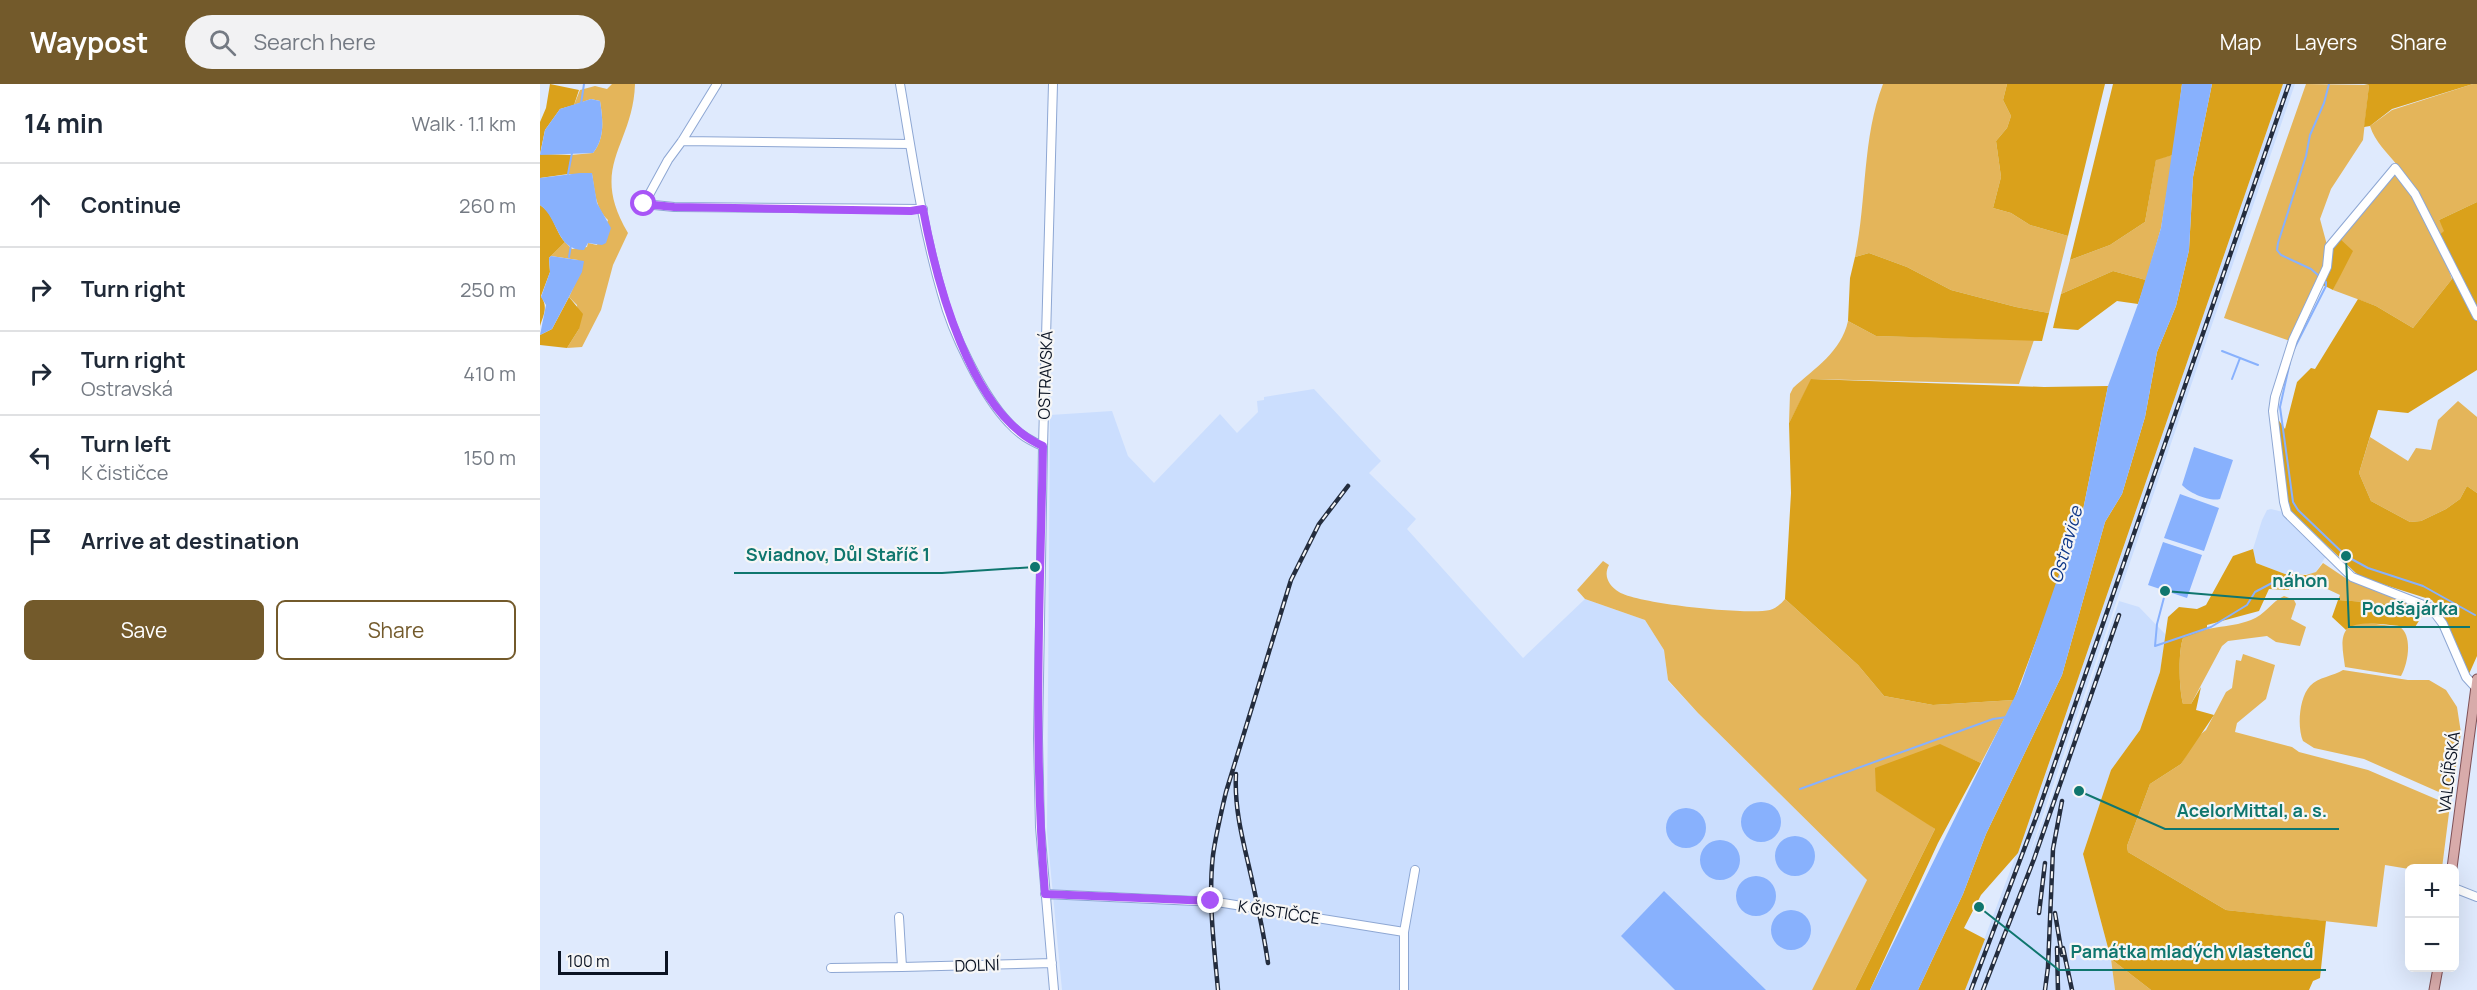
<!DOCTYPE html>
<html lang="en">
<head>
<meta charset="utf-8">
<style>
  body { margin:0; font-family:Manrope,sans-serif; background:#f2f2f3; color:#1f2937 }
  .controls { position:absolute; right:18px; bottom:18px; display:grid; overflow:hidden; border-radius:9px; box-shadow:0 6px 24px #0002 }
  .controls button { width:54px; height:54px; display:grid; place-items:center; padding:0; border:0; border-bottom:2px solid #e0e1e3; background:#fff; color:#1f2937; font:30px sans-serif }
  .scale { position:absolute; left:18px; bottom:15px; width:110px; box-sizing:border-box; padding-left:6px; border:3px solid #0a1323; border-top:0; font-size:16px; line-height:21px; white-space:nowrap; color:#0a1323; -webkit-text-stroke:4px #f6f6f6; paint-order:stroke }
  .stop { position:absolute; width:18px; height:18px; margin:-14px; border:4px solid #a855f7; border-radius:50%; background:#fff }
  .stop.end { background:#a855f7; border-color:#fff; box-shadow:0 2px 6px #0008 }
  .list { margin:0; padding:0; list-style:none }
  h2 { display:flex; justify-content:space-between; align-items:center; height:78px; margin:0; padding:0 24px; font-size:26px }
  h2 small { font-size:20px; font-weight:400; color:#747a83 }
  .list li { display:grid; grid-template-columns:39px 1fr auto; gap:18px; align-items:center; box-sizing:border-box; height:84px; padding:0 24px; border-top:2px solid #e0e1e3 }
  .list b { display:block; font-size:22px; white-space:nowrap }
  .list p { margin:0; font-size:20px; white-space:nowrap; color:#747a83 }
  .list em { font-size:20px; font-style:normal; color:#747a83 }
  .actions { display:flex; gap:12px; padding:18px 24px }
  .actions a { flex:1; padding:14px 0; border:2px solid #735a2b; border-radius:9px; text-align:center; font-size:21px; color:#735a2b }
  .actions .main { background:#735a2b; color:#fff }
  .icon { flex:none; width:33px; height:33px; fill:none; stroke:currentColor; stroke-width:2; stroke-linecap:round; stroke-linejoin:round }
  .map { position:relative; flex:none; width:1937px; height:906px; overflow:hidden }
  header { display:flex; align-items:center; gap:36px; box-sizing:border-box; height:84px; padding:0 30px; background:#735a2b; color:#fff }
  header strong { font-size:28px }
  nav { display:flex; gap:33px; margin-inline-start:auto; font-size:21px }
  .search { width:420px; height:54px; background:#f2f2f3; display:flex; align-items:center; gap:15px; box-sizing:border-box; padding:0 21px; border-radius:33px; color:#747a83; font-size:22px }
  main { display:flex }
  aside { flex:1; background:#fff }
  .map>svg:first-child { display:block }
  .built { fill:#cbdefe }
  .green { fill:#e4b55a }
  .forest { fill:#daa11b }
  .water { fill:#88b1fd }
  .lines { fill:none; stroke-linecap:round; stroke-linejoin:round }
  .stream { stroke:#88b1fd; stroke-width:2 }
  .minor-casing { stroke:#8ea7d3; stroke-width:10 }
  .major-casing { stroke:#7f5156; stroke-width:11 }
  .minor { stroke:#fff; stroke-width:8 }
  .major { stroke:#d8abaa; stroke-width:9 }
  .rail-casing { stroke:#242d3e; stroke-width:4.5 }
  .rail { stroke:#f6f6f6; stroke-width:2; stroke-dasharray:7; stroke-linecap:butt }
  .route { stroke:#a855f7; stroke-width:8 }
  .labels { text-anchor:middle; stroke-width:4.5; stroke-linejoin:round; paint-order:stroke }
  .street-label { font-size:16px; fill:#0a1323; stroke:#f6f6f6 }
  .water-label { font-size:18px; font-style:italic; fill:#0d3687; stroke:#f6f6f6 }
  .leader { fill:none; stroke:#0f766e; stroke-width:2 }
  .callout-dot { fill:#0f766e; stroke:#f6f6f6; stroke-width:2 }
  .callout-label { font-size:18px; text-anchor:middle; font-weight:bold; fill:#0f766e; stroke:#f6f6f6; stroke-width:4.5; stroke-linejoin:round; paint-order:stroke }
</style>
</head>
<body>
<header>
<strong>Waypost</strong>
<div class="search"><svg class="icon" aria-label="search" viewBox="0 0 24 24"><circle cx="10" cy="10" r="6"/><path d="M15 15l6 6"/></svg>Search here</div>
<nav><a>Map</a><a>Layers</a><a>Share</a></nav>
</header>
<main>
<aside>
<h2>14 min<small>Walk · 1.1 km</small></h2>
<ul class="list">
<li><svg class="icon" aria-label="ahead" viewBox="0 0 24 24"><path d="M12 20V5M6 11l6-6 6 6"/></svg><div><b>Continue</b></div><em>260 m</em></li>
<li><svg class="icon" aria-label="right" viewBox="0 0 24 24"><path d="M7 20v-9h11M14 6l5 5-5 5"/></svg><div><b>Turn right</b></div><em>250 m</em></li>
<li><svg class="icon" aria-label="right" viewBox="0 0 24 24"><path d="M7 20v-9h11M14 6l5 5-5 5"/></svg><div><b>Turn right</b><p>Ostravská</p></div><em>410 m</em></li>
<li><svg class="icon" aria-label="left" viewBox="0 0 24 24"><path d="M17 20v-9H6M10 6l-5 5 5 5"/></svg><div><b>Turn left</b><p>K čističce</p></div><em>150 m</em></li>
<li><svg class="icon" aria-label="arrive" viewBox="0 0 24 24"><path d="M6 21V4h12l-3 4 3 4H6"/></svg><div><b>Arrive at destination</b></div></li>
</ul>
<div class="actions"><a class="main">Save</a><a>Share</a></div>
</aside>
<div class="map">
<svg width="1937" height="906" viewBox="0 0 1937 906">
  <rect width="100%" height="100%" fill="#dfeafd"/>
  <path class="built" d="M1743 0H1755L1487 777 1506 729 1579 517 1599 523 1626 551 1620 588 1600 646 1571 686 1543 770 1571 875 1575 906H1425L1492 729Z
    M774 305 841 377 829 389 876 435 867 445 983 574 1045 515 1105 536 1124 566 1128 597 1158 629 1327 796 1272 906H522L507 748 510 331 572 327 588 372 614 399 680 330 697 349 718 328 717 317 724 316V313Z
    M1731 425 1743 428 1786 472 1776 488 1770 490H1745L1716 479 1713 465 1722 436 1727 426Z"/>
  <path class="green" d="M72 0H95C93 63 48 81 88 149L73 181 61 226 42 263 27 264 39 245 37 221 29 213 35 200 38 176 11 172 25 158 32 165 47 163 48 159 57 161 68 136C55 124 55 107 52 90H28L31 71 53 69C65 54 63 36 60 17L51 15 34 21 40 6 55 2 67 5Z
    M1343 0H1467L1463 16 1471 32 1467 44 1456 57 1461 93 1453 124 1471 129 1490 141 1528 152 1509 229 1476 223 1411 206 1367 183 1329 169 1315 173C1327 116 1322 54 1343 0Z
    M1766 0 1829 1 1823 56 1791 105 1780 135 1787 161 1785 182 1750 257 1684 234Z
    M1933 0H1937V118L1899 136 1905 147 1899 151C1887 126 1873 103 1857 81 1847 68 1835 58 1830 42L1852 26Z
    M1633 71 1621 144 1606 196 1573 187 1521 210 1530 176 1570 161 1605 138 1616 75Z
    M1852 91H1858C1882 122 1899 158 1912 195L1873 244 1836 222 1793 206 1800 191 1798 153Z
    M1308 237 1336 252 1494 256 1479 300 1272 295 1249 339 1250 310 1253 304C1275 284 1301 268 1308 237Z
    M1918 317 1937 333V409L1927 402 1920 415 1906 425 1881 437 1870 438 1831 417 1819 389 1830 353 1868 377 1876 364 1891 366 1898 336Z
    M1063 477 1069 481C1063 492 1069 502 1079 508 1098 520 1208 531 1230 526 1236 524 1241 520 1245 515L1318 581 1344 612 1393 621 1474 616 1441 679 1400 661 1376 731 1395 745 1315 906H1272L1327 796 1158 629 1128 596 1124 566 1105 536 1045 515 1037 506Z
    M1783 479 1810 497 1881 522 1798 516 1800 511 1768 496 1766 491 1776 488Z
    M1744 512 1754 516 1756 520 1751 535 1766 543 1760 562 1736 558 1727 552 1688 557 1682 562 1651 620H1643C1639 605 1638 568 1643 554 1664 541 1688 545 1711 536 1725 531 1731 518 1744 512Z
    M1820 538 1860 543C1873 552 1868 580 1861 592L1805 583C1803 566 1796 543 1820 538Z
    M1703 570 1735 581 1726 615 1697 639 1695 648 1752 663 1759 668 1828 686 1910 721 1902 784 1869 785 1845 781 1837 843 1686 826 1588 768 1587 762 1610 700 1641 680 1657 653 1666 646 1686 608 1692 604 1696 576 1701 577Z
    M1803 586 1868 596H1889L1906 606 1917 623 1921 649 1912 710 1901 709 1824 675 1774 664 1763 657C1757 643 1759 614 1770 602 1778 593 1794 592 1803 586Z
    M1571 875 1611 906H1575Z"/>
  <path class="forest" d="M10 0 39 6 34 21 20 25 5 46 0 70 31 71 28 90 0 94V38L6 24Z
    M1467 0H1565L1528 152 1490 141 1471 129 1453 124 1461 93 1456 57 1467 44 1471 32 1463 16Z
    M1573 0H1642L1633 71 1616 76 1605 138 1570 161 1530 176Z
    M1672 0H1743L1478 769 1441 811 1424 844 1445 855 1425 906H1378L1423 810 1446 750 1522 591 1565 438 1582 410 1605 333 1617 268 1636 222 1649 166 1653 93Z
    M1824 0H1933L1852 25 1830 42 1824 43 1829 1Z
    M1937 118V286L1868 329 1838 326 1819 389 1831 417 1870 438 1881 437 1906 425 1920 415 1927 402 1937 409V572L1929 590 1903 532 1892 516 1820 493 1751 427 1748 422 1737 334 1745 345 1757 298 1771 284 1775 285 1818 215 1836 222 1873 244 1912 195 1915 188 1899 151 1904 147 1899 136Z
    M0 121C15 131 14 146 25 158L9 174 10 188 1 212C8 223 4 230 0 242Z
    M1798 153 1813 167 1793 206 1783 201C1789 185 1788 167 1798 153Z
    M1329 169 1367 183 1411 206 1476 223 1509 229 1502 257 1336 252 1308 237 1310 194 1315 173Z
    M1573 187 1606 196 1598 220 1577 217 1538 246 1513 244 1521 210Z
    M29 213 43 230 39 245 27 264 0 261V251L12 245Z
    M1271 295 1504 303 1568 302 1542 431 1527 467 1514 509 1474 616 1393 621 1344 612 1318 581 1245 515 1251 409 1249 339Z
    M1713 465 1716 479 1745 490 1766 491 1768 496 1746 492 1749 506 1729 505 1719 527 1667 541V545L1643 554C1638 568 1639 605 1643 620H1651L1661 603 1656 626 1674 631 1641 680 1610 700 1587 762 1588 768 1686 826 1786 837 1780 894 1773 897 1769 906H1611L1571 875 1543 770 1571 686 1600 646 1620 588 1628 533 1639 523 1657 525 1666 521 1693 472Z
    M1798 516 1881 522 1886 526 1875 543C1856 544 1820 533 1806 546L1792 533Z
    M1400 660 1441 679 1398 759 1330 906H1315L1395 745 1336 707 1335 684Z"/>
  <path class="water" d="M1642 0H1672L1653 93 1649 166 1636 222 1617 268 1605 333 1582 410 1565 438 1522 591 1446 750 1423 810 1378 906H1330L1481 600 1527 467 1542 431 1568 302 1598 220 1621 144Z
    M51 15 60 17C63 36 65 54 53 69L0 71 5 46 20 25Z
    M40 89H52L57 119 71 144 66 159 62 161 48 159 44 166C16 166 19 135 0 121V94Z
    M11 172 44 177 42 188 12 245 0 251 6 221 1 213 10 188 9 174Z
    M1654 363 1693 376 1680 415C1670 418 1649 409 1642 401Z
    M1640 410 1679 424 1664 467 1624 454Z
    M1623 458 1662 471 1647 514 1608 501Z
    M1201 738a20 20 0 1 1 40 0a20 20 0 1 1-40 0Z
    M1126 744a20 20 0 1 1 40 0a20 20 0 1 1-40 0Z
    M1235 772a20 20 0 1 1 40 0a20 20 0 1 1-40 0Z
    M1160 776a20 20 0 1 1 40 0a20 20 0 1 1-40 0Z
    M1196 812a20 20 0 1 1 40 0a20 20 0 1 1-40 0Z
    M1124 807 1226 906H1135L1081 852Z
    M1231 846a20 20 0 1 1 40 0a20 20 0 1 1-40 0Z"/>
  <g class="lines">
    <path class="stream" d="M41 20 44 0
      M28 90 32 69
      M29 173 31 161
      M1682 267 1700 274 1692 295
      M1753 267 1786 202V198L1771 185 1741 171 1737 166 1738 159 1766 72 1770 51 1784 19 1789 0
      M1700 274 1718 281
      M1750 278 1740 323 1753 418 1758 426 1806 472 1828 484 1883 502 1935 531
      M1626 506 1617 540 1615 562 1671 543 1707 521 1715 508 1732 499
      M1260 705 1453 635 1467 633"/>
    <defs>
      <path id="minor" d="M177 0 142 57 128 76 104 120 134 123 383 125
        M360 0C372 70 382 142 402 210 412 248 442 311 469 339 478 349 490 357 503 362
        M513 0 503 362 498 654 500 743 514 906
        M142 57 370 60
        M1937 232 1875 110 1855 84 1789 163 1787 183 1753 256 1735 313 1733 327 1744 418 1747 429 1812 493 1891 524 1903 540 1926 593 1937 605
        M1914 804 1937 813
        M505 810 677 818 864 848
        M359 833 362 883 512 879
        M291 884 362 883
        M864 906V848L875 786"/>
      <path id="major" d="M1912 784 1937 595
        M1894 906 1898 884"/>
    </defs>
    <use href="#minor" class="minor-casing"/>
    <use href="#major" class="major-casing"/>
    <use href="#minor" class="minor"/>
    <use href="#major" class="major"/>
    <defs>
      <path id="rail" d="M696 690C694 727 704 760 712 796 718 823 724 851 728 879
        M1499 829 1505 779
        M1515 829 1522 871
        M1517 864 1518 906
        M1523 864 1532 906
        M678 906C674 861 668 816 673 771 676 750 681 729 686 708L751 496 779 440 808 402
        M1431 906 1497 731 1749 0
        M1443 906 1494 775 1579 531
        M1505 906 1508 883 1513 765 1522 717"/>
    </defs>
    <use href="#rail" class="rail-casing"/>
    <use href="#rail" class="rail"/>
  </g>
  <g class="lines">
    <path class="route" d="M104 120 134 123 371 127 383 125C396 196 430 331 503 362 500 511 493 661 505 810L671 817"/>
  </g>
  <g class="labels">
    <g class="street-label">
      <text transform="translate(505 291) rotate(-88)" y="6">OSTRAVSKÁ</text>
      <text transform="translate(1909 688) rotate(-83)" y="6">VALCÍŘSKÁ</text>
      <text transform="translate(739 828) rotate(9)" y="6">K ČISTIČCE</text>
      <text transform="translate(437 881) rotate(-2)" y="6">DOLNÍ</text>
    </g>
    <g class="water-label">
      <text transform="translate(1526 461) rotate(-74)" y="6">Ostravice</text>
    </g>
  </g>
  <path class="leader" d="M495 483L402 489H194M1625 507L1721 515H1800M1806 472L1809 543H1930M1539 707L1625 745H1799M1439 823L1519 886H1786"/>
  <g class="callout-dot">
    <circle cx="495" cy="483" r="6"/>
    <circle cx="1625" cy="507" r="6"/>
    <circle cx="1806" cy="472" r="6"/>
    <circle cx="1539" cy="707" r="6"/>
    <circle cx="1439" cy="823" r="6"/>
  </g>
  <g class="callout-label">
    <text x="298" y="477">Sviadnov, Důl Staříč 1</text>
    <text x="1760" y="503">náhon</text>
    <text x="1870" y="531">Podšajárka</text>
    <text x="1712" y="733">AcelorMittal, a. s.</text>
    <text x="1652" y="874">Památka mladých vlastenců</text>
  </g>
</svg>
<div class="controls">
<button>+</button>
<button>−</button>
</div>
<div class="scale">100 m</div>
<div class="stop" style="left:104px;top:120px"></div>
<div class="stop end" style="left:671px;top:817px"></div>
</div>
</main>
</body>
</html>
